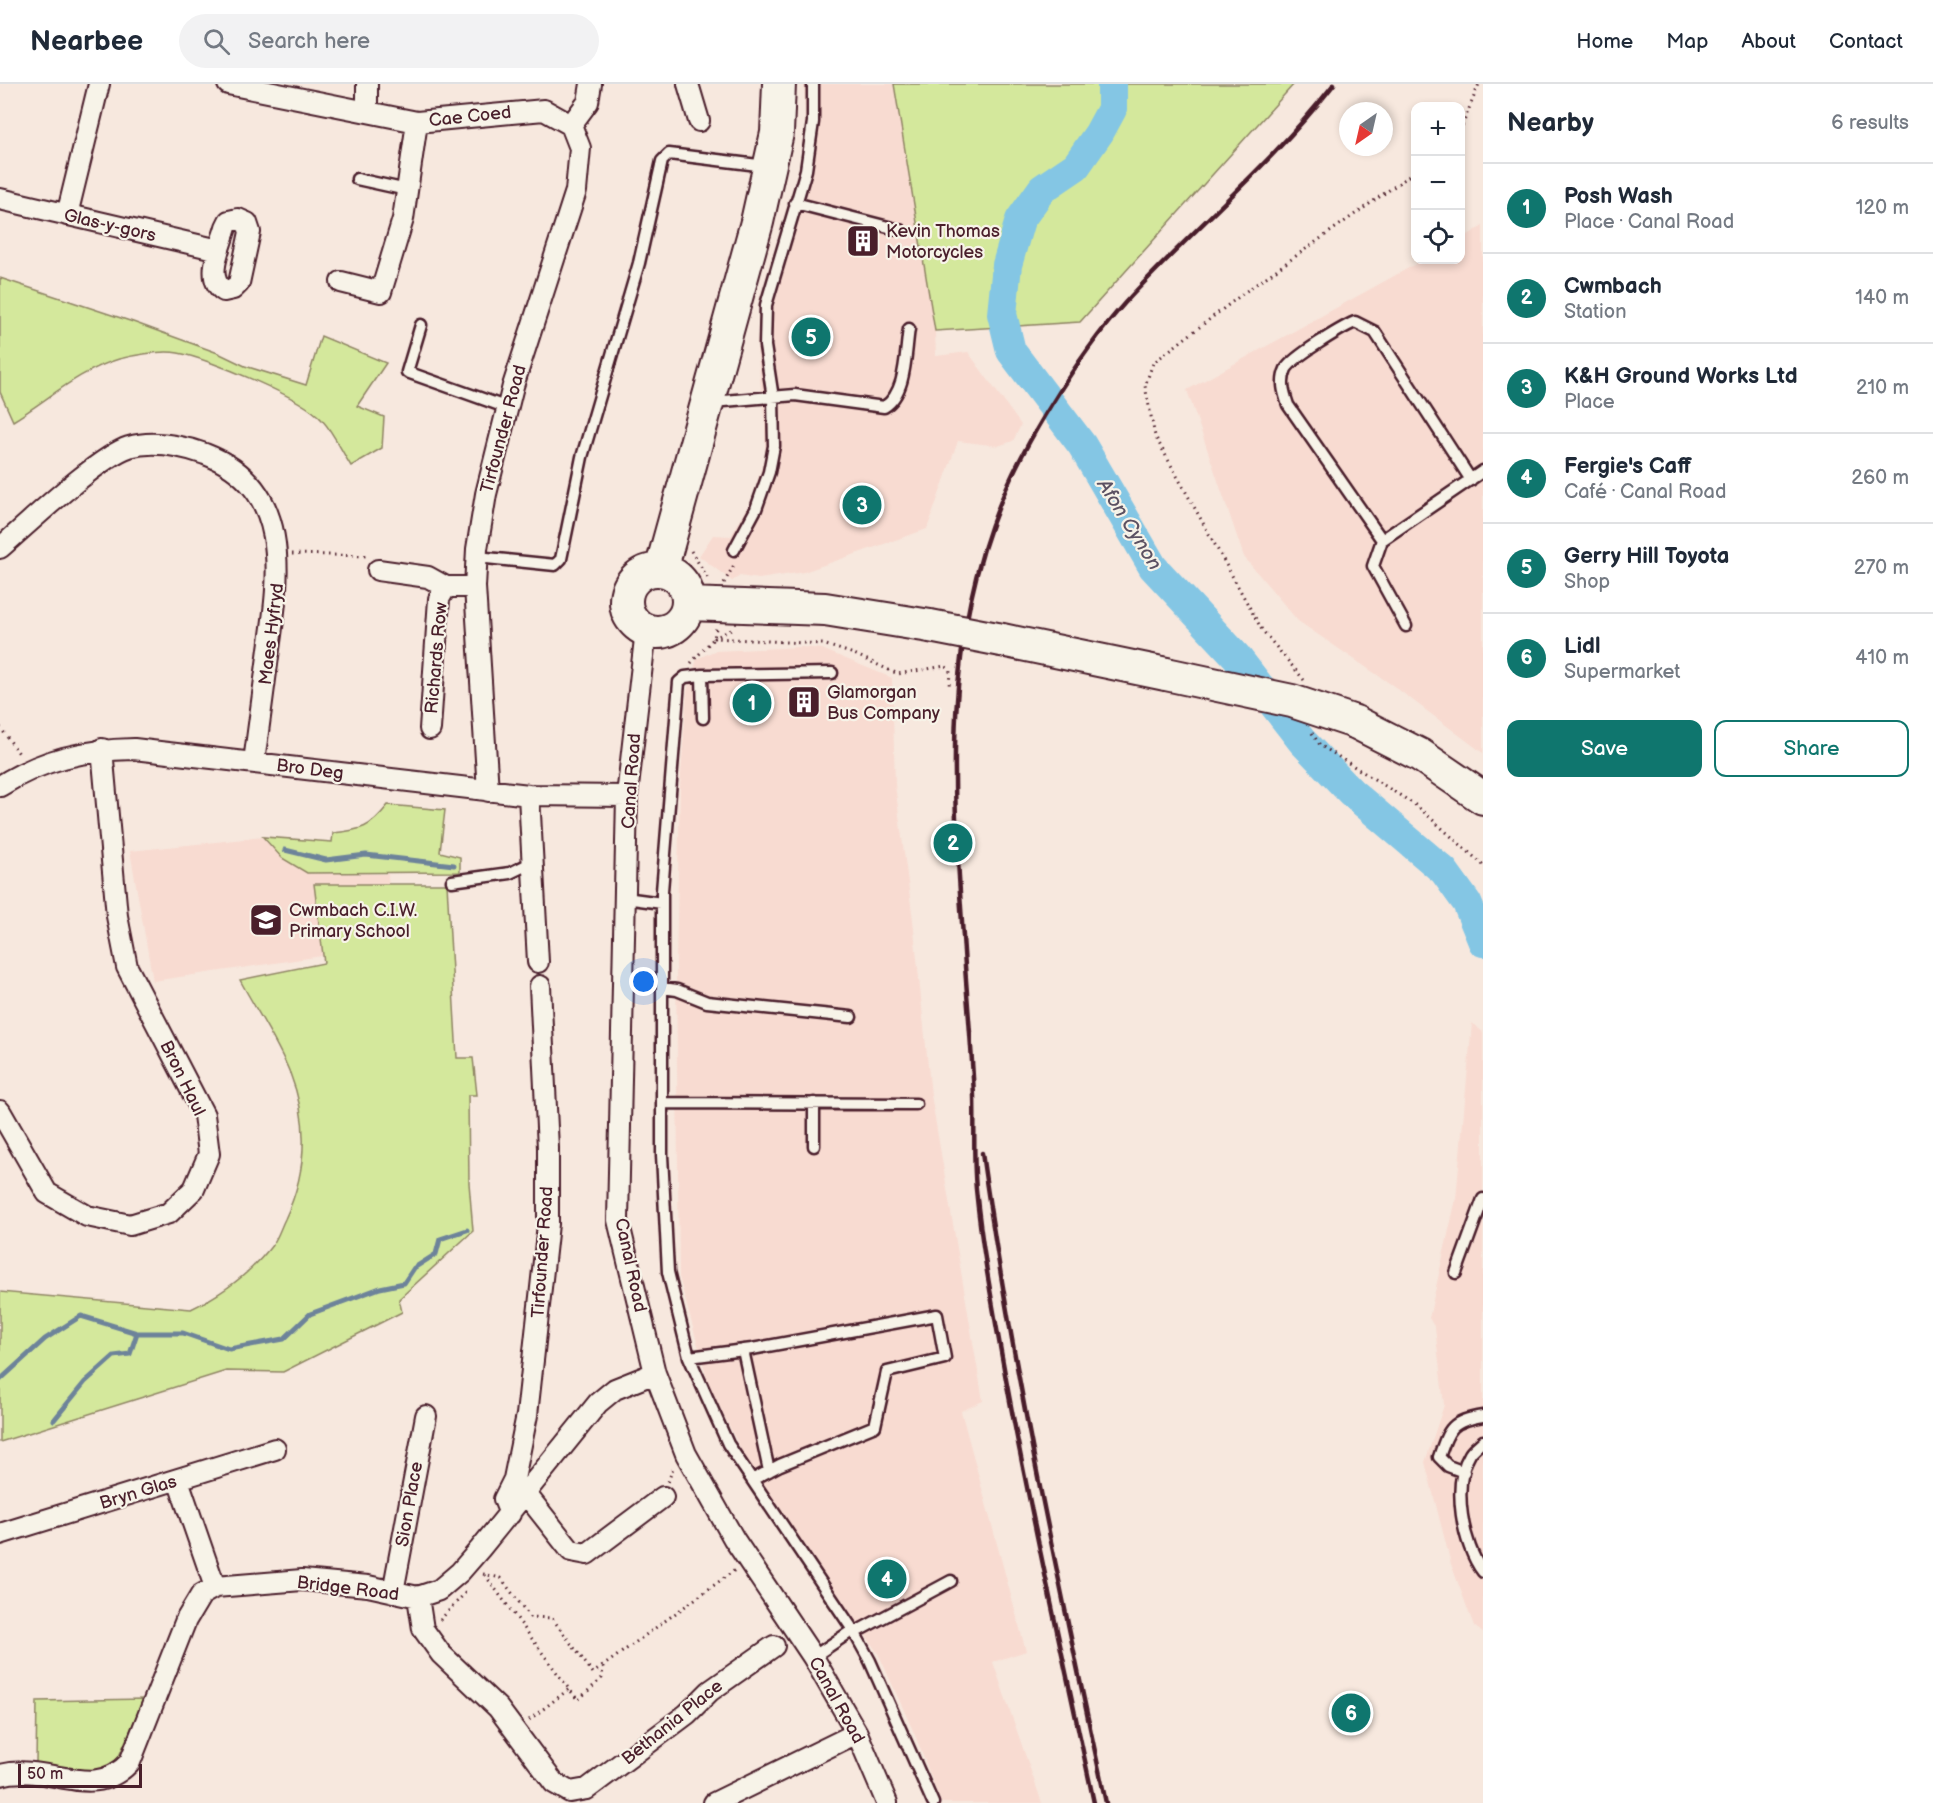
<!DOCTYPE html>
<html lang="en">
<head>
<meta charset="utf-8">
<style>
  body { margin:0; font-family:"Balsamiq Sans",sans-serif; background:#f2f2f3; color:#1f2937 }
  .controls { position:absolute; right:18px; top:18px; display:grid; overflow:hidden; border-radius:12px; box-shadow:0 3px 9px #0003 }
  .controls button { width:54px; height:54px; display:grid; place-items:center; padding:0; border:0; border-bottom:2px solid #e0e1e3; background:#fff; color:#1f2937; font:30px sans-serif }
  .compass { position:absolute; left:1339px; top:18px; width:54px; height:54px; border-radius:50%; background:#fff; box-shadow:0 3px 9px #0003; rotate:214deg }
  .scale { position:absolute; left:18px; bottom:15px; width:124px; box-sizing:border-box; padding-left:6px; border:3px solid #4a1f2b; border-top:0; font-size:16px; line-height:21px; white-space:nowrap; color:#4a1f2b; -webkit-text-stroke:4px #f7f3e8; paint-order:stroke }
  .you { position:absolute; left:644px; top:898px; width:21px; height:21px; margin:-15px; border:4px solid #fff; border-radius:50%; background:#1a73e8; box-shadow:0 0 0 9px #1a73e833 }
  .badge { display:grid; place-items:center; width:39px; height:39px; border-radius:50%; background:#0f766e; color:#fff; font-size:20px; font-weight:700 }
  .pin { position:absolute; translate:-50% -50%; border:3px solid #fff; box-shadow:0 2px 6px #0006 }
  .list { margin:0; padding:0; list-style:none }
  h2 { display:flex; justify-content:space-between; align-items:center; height:78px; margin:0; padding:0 24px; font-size:26px }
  h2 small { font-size:20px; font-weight:400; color:#747a83 }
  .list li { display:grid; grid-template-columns:39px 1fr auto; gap:18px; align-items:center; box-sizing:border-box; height:90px; padding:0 24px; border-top:2px solid #e0e1e3 }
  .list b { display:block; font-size:22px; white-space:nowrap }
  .list p { margin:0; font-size:20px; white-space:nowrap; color:#747a83 }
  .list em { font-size:20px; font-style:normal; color:#747a83 }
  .actions { display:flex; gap:12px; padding:18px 24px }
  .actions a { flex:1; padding:14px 0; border:2px solid #0f766e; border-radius:12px; text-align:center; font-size:21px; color:#0f766e }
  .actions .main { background:#0f766e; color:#fff }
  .icon { flex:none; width:33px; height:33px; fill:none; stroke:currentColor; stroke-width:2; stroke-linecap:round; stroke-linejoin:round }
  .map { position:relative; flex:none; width:1483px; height:1719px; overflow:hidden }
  header { display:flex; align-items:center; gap:36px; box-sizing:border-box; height:84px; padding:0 30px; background:#fff; border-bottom:2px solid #e0e1e3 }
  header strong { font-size:28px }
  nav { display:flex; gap:33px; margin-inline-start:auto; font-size:21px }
  .search { width:420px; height:54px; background:#f2f2f3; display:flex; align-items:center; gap:15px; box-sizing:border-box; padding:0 21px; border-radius:33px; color:#747a83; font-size:22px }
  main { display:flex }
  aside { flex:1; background:#fff }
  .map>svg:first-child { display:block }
  .built { fill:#f8dbd1 }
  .green { fill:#d4e89c; stroke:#8f8464; stroke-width:1.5 }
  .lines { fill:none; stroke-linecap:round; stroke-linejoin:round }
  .stream { stroke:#6d839a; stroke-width:5 }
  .river { stroke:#84c6e4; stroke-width:30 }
  .service-casing { stroke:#4a1f2b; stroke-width:15 }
  .minor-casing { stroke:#4a1f2b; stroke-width:24 }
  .primary-casing { stroke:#4a1f2b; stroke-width:36 }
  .path { stroke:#4a1f2b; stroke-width:3; stroke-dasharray:1.5 4.5; stroke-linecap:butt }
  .service { stroke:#f7f3e8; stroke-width:10 }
  .minor { stroke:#f7f3e8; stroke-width:20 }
  .primary { stroke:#f7f3e8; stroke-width:32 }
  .rail { stroke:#4a1f2b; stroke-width:4.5 }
  .primary-bridge-casing { stroke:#4a1f2b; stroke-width:36; stroke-linecap:butt }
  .primary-bridge { stroke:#f7f3e8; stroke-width:32 }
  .labels { text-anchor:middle; stroke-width:4.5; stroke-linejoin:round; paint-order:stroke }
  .street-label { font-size:18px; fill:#4a1f2b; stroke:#f7f3e8 }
  .poi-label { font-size:18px; fill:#4a1f2b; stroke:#f7f3e8; text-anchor:start }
  .water-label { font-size:20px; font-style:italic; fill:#5b5162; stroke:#f7f3e8 }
</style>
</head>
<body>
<header>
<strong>Nearbee</strong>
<div class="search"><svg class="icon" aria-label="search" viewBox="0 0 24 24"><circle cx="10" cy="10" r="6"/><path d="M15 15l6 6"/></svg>Search here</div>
<nav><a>Home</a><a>Map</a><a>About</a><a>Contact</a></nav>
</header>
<main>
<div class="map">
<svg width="1483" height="1719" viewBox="0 0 1483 1719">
  <rect width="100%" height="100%" fill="#f7e8de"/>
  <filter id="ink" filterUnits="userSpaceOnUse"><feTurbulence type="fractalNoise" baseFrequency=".0167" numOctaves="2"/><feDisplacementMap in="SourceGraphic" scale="12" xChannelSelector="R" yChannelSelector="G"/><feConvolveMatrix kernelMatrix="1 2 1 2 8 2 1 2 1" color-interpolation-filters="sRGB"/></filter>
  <g filter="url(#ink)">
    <path class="built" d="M804 0H894L935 247 936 272 968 268 1021 341 1013 357 998 362 958 357 927 445 804 488 759 495 740 492 732 497 699 472 713 451 731 452 752 415 765 372V342L757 265 760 215 800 82 805 45Z
      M1483 142V669L1395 603 1298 537 1244 473 1187 306 1423 176H1460L1461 155Z
      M802 563 822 565 892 594 895 701 913 836 931 1011 983 1317 961 1327 1026 1567 993 1578 1042 1719H941L915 1651 879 1571 744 1372 709 1301 679 1193 676 879 680 703 687 607 697 575 714 567Z
      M263 753 282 774 307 789 388 790 392 875 324 879 322 872 153 897 130 767Z
      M1472 939 1483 948V1549L1474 1542 1451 1480 1425 1378 1444 1321 1435 1244 1429 1234 1456 1115Z"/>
    <path class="green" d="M894 0H1294L1080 238 935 247Z
      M0 194 133 238 218 269 245 282 306 301 321 252 386 279 357 322 384 333 382 364 351 382C342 368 334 349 322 336 304 314 207 274 178 269 161 266 136 271 119 275 78 287 48 316 13 337L0 308Z
      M388 721 445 726 440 768 460 773V788L307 789 282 774 263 753 332 758 333 749C362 746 370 744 388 721Z
      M314 800H447L457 974H473L477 1011H468L469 1099 473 1147 399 1215 402 1228 283 1288 226 1287 0 1358V1208L191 1225C222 1210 252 1188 273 1160 278 1153 281 1143 285 1135 307 1088 309 1038 290 989 277 957 256 926 240 896L324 879Z
      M144 1615 116 1679 100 1692H64L36 1679 37 1617Z"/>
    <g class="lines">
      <path class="stream" d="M285 766 326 776 366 771 454 781
        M0 1296 45 1255 81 1232 137 1249H183L229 1265 284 1255 310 1230 380 1204 404 1199 414 1184 436 1170 440 1155 467 1146
        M54 1336 85 1298 114 1272 130 1270 137 1249"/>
      <path class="river" d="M1112 0V25L1099 49 1076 82 1042 105 1020 136 1007 181 1002 230 1011 267 1082 361 1153 483 1236 572 1302 657 1351 708 1444 787 1467 819 1483 858"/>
      <defs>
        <path id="service" d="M357 95 407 106
          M795 119 900 146
          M421 241 407 288 508 324
          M712 318 795 311 884 323C907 309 905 269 909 245
          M1382 456 1288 321C1284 309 1280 298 1286 285 1293 273 1341 244 1355 238L1375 248 1471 396
          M734 466 756 425 769 388 774 362 773 314 765 262 766 221 806 86 813 38V0
          M477 473 555 481 561 475 582 373 639 179 662 77 669 70 766 82
          M1406 542 1373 482 1382 456 1483 387
          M832 589 702 591 685 593 679 598 662 807V1071L668 1188 689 1273 728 1360 853 1546 870 1577 933 1719
          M702 591 703 634
          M452 797 510 789 533 778
          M625 814 662 819
          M662 904 677 906 707 918 851 933
          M663 1019 916 1020
          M814 1062V1019
          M1456 1189 1483 1115
          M743 1266 769 1387
          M689 1273 752 1265 937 1231 945 1274 887 1288 875 1342 780 1381 752 1396
          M1483 1357C1479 1361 1473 1365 1470 1370 1451 1401 1463 1462 1483 1488
          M1464 1388 1448 1382 1439 1373C1449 1344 1451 1337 1483 1332
          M854 1549 951 1497
          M813 1573 853 1546"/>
        <path id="minor" d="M228 0 417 38 544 26 571 41
          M688 0 699 37
          M367 26V0
          M0 115 219 166
          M67 131 99 0
          M238 135 247 139 250 148 239 199 233 205 224 207C204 194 221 162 226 143L229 137Z
          M341 198 381 208 403 135 417 38
          M0 464C28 440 98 373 129 363 153 356 182 362 205 370 292 403 280 490 269 565 264 603 259 641 254 678
          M378 486 428 493 446 503H475
          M646 546 627 712 618 1136 655 1289 686 1370 734 1455 813 1573 857 1649 887 1719
          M430 645 439 515 446 503
          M0 702C43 675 83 666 134 665L529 711 627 712
          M488 707 475 503 477 465 486 410 513 302 576 107 580 64 571 41 588 18 591 0
          M529 711 538 878
          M0 1027 47 1109 87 1132 130 1141 169 1129 194 1105 209 1070 204 1031 127 883 117 832 102 665
          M178 1396 215 1503
          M526 1410 571 1467 587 1470 663 1413
          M510 1430 504 1415 514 1395 527 1331 548 1140V1064L540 902
          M0 1450 275 1365
          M393 1508 426 1332
          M418 1513 423 1545 441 1570 498 1624 554 1699 570 1708 587 1705 687 1630 710 1607 774 1562
          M0 1691C51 1678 92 1719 130 1678L186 1536 201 1511 215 1503 302 1496 368 1502 418 1513 439 1506 460 1488 480 1465 598 1319 615 1305 655 1289
          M714 1719 857 1649"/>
        <path id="primary" d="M626 517a31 31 0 1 1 62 0a31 31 0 1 1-62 0Z
          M661 486 757 138 777 49 779 0
          M689 520 825 525 930 542
          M1002 556 1166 590
          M1355 638 1420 671 1483 714"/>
      </defs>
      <use href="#service" class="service-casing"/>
      <use href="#minor" class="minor-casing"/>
      <use href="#primary" class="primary-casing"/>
      <path class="path" d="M1460 47 1479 0
        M691 467 709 496
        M292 470 369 472
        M724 499 735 479
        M731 546 714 554 823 560 854 570 898 590 945 582 950 586 949 604
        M691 579 714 554 716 544
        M1304 596 1262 546 1155 352 1145 302 1153 279 1245 208 1416 87
        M0 643 20 671
        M1312 649 1320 661 1417 722 1483 781
        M668 1398 673 1384
        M483 1490 501 1494 530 1533 552 1534 593 1589 603 1582
        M485 1491 569 1605
        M440 1536 466 1508
        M529 1636 569 1605 578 1616 602 1594 603 1582 735 1486"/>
      <use href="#service" class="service"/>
      <use href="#minor" class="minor"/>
      <use href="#primary" class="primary"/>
      <path class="rail" d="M982 1069C1013 1288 1060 1503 1106 1719
        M1094 1719C1064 1576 1031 1434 1005 1290 994 1228 982 1167 976 1105 973 1074 975 1043 974 1012 972 969 968 925 965 882 954 718 938 568 1003 412 1029 350 1087 258 1134 209 1200 139 1275 76 1334 0"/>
      <defs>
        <path id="primary-bridge" d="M930 542 1002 556
          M1166 590 1292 617 1355 638"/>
      </defs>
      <use href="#primary-bridge" class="primary-bridge-casing"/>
      <use href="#primary-bridge" class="primary-bridge"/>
    </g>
  </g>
  <defs>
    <symbol id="building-square" viewBox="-11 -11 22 22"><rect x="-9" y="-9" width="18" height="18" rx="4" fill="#4a1f2b" stroke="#f7f3e8"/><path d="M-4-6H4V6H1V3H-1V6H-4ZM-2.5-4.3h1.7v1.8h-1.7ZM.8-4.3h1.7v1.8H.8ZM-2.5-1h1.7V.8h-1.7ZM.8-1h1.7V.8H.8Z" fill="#fff"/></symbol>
    <symbol id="school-square" viewBox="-11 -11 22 22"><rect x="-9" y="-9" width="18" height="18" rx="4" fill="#4a1f2b" stroke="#f7f3e8"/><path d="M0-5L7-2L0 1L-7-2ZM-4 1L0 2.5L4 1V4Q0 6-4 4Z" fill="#fff"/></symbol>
  </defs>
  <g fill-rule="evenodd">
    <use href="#building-square" x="844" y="138" width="38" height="38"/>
    <use href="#building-square" x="785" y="599" width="38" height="38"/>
    <use href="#school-square" x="247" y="817" width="38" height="38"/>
  </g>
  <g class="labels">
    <g class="street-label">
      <text transform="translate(470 32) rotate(-6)" y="6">Cae Coed</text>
      <text transform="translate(110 141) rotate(13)" y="6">Glas-y-gors</text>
      <text transform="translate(503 345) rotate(-75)" y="6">Tirfounder Road</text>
      <text transform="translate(271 550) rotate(-83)" y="6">Maes Hyfryd</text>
      <text transform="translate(436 574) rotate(-85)" y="6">Richards Row</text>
      <text transform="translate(310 685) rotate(7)" y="6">Bro Deg</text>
      <text transform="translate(631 697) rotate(-86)" y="6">Canal Road</text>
      <text transform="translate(183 994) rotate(64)" y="6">Bron Haul</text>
      <text transform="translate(542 1168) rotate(-86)" y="6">Tirfounder Road</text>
      <text transform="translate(631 1181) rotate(78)" y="6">Canal Road</text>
      <text transform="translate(138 1408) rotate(-17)" y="6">Bryn Glas</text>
      <text transform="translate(409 1420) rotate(-80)" y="6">Sion Place</text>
      <text transform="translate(348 1504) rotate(7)" y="6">Bridge Road</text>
      <text transform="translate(837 1616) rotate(61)" y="6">Canal Road</text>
      <text transform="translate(672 1638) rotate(-39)" y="6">Bethania Place</text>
    </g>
    <g class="poi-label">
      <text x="886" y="153">Kevin Thomas<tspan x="886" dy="21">Motorcycles</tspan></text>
      <text x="827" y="614">Glamorgan<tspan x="827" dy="21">Bus Company</tspan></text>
      <text x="289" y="832">Cwmbach C.I.W.<tspan x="289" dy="21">Primary School</tspan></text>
    </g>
    <g class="water-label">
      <text transform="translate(1130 440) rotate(58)" y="7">Afon Cynon</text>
    </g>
  </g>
</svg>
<div class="controls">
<button>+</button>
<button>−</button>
<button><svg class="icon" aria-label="locate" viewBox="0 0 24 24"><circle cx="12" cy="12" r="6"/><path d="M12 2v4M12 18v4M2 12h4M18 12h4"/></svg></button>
</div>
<svg class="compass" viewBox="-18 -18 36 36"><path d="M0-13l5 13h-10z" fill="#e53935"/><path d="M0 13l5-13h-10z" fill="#747a83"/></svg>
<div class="scale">50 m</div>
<div class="you"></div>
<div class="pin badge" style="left:752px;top:619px">1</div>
<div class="pin badge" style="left:953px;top:759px">2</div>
<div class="pin badge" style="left:862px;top:421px">3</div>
<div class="pin badge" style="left:887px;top:1495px">4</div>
<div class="pin badge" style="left:811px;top:253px">5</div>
<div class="pin badge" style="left:1351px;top:1629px">6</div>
</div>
<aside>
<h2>Nearby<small>6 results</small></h2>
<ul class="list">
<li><span class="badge">1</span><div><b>Posh Wash</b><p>Place · Canal Road</p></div><em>120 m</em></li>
<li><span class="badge">2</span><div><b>Cwmbach</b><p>Station</p></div><em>140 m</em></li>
<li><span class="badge">3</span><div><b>K&amp;H Ground Works Ltd</b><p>Place</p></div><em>210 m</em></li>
<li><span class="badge">4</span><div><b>Fergie's Caff</b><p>Café · Canal Road</p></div><em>260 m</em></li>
<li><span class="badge">5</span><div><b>Gerry Hill Toyota</b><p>Shop</p></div><em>270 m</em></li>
<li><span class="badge">6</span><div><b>Lidl</b><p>Supermarket</p></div><em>410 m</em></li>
</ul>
<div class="actions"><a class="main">Save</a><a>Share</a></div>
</aside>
</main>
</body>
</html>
